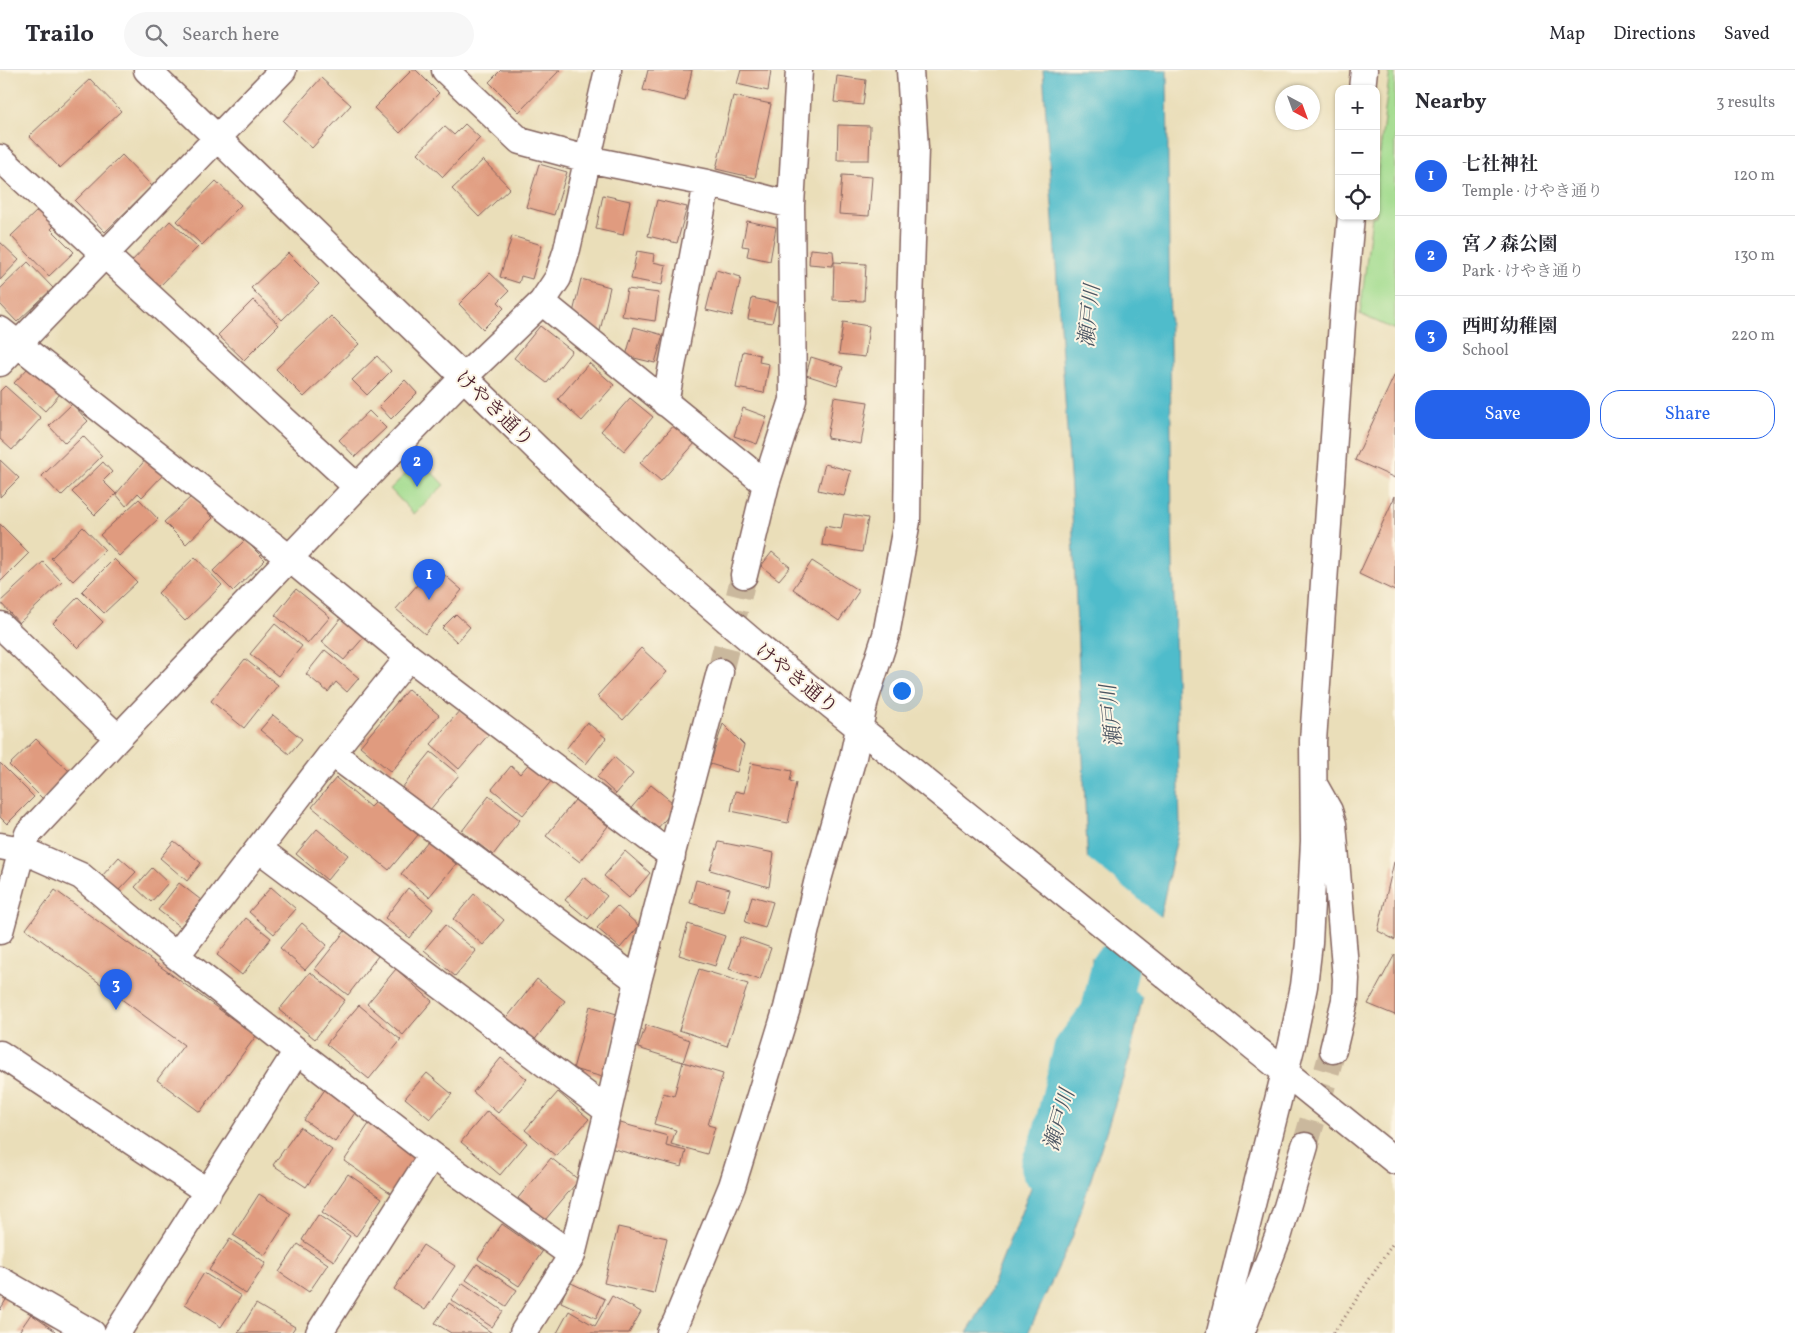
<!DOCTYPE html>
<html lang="en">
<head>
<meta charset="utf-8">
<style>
  body { margin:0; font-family:Vollkorn,"Noto Serif JP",serif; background:#f7f7f7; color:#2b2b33 }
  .controls { position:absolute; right:15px; top:15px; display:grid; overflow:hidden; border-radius:10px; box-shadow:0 1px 4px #0004 }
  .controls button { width:45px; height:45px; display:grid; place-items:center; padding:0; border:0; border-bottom:1px solid #e1e1e2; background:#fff; color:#2b2b33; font:25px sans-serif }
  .compass { position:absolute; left:1275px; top:15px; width:45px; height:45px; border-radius:50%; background:#fff; box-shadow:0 1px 4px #0004; rotate:139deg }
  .you { position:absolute; left:901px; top:620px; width:18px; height:18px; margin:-12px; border:4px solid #fff; border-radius:50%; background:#1a73e8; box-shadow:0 0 0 8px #1a73e833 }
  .badge { display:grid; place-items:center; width:32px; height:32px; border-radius:50%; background:#2563eb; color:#fff; font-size:16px; font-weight:700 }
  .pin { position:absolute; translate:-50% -41px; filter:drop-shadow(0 1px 2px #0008) }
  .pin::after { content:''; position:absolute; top:26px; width:18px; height:15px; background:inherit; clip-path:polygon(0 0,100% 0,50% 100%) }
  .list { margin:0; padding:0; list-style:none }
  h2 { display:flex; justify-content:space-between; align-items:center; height:65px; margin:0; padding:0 20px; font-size:21px }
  h2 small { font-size:16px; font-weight:400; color:#7c7c81 }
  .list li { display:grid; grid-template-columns:32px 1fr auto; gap:15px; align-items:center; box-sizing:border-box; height:80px; padding:0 20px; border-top:1px solid #e1e1e2 }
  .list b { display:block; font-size:19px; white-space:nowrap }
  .list p { margin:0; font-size:16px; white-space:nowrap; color:#7c7c81 }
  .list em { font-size:16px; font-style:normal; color:#7c7c81 }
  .actions { display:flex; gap:10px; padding:15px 20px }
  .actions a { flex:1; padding:11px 0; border:1px solid #2563eb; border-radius:20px; text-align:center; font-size:18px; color:#2563eb }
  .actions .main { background:#2563eb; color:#fff }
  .icon { flex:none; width:28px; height:28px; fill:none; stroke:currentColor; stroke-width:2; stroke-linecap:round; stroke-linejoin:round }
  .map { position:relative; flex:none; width:1395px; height:1263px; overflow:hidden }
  header { display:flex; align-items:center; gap:30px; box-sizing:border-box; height:70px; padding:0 25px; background:#fff; border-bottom:1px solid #e1e1e2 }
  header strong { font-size:24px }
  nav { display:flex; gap:28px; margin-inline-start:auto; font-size:18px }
  .search { width:350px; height:45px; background:#f7f7f7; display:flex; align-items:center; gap:12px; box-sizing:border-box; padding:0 18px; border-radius:28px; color:#7c7c81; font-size:19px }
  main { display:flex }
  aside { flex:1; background:#fff }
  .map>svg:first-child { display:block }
  .green { fill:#a3dc8f; stroke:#767e5d }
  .water { fill:#50bccb; stroke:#4d6e7b }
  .pier { fill:#eadeb9 }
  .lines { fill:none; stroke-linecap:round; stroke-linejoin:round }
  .river { stroke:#50bccb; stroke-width:48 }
  .building { fill:#e09b7f }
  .minor-tunnel { stroke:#cab89d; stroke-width:26; stroke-dasharray:26 13; stroke-linecap:butt }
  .minor-casing { stroke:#82625d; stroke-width:29 }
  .path { stroke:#82625d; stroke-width:3; stroke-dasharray:1 4; stroke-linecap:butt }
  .minor { stroke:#fff; stroke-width:26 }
  .labels { text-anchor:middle; stroke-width:4; stroke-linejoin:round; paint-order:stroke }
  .street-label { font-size:20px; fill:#4a1f2b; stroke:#fcf5e5 }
  .water-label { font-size:21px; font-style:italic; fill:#4c5663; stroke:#fcf5e5 }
</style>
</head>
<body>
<header>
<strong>Trailo</strong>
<div class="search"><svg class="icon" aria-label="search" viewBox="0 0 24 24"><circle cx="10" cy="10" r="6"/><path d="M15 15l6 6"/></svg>Search here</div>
<nav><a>Map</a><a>Directions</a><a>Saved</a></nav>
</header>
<main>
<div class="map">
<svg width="1395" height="1263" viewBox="0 0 1395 1263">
  <rect width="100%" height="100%" fill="#fcf5e5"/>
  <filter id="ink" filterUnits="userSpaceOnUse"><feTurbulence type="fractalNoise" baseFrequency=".02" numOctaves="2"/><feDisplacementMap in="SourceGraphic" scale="10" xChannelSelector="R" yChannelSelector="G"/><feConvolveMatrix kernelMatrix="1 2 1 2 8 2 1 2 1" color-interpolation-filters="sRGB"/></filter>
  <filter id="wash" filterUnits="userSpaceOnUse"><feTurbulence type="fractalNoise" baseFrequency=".0096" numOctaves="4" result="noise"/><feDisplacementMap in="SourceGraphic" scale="20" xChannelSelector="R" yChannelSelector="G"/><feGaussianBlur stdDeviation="1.12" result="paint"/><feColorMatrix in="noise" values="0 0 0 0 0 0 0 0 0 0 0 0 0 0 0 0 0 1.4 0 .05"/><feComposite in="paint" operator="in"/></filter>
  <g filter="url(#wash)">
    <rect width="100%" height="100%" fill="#eadeb9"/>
    <path class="green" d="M1390 0H1395V260L1360 244 1372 146H1376V113Z
      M420 390 444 415 414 444 390 419Z"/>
    <path class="water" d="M1043 0H1167L1172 456 1180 754 1129 990 1072 1168 1028 1263H967L985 1233 1095 957 1071 421Z"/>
    <path class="pier" d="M1085 786 1162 848 1144 929 1089 885Z"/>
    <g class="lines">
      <path class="river" d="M1044 1097 1055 1071 1077 981 1104 945 1115 897"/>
    </g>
    <g id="blocks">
      <path class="building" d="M412 0H416L439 23 400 63 374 38Z
        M501 0H560L519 42 489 12Z
        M648 0H692L685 31 643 20Z
        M741 0H771L768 21 737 14Z
        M837 6 866 10 863 35 834 32Z
        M321 8 351 35 312 78 283 51Z
        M90 9 121 41 60 98 29 66Z
        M733 26 771 34 755 108 716 99Z
        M465 54 480 68 443 107 418 83 444 56 454 65Z
        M838 55 870 56 869 90H837Z
        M122 85 152 116 105 162 75 131Z
        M483 90 510 118 479 147 452 119Z
        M539 94 567 102 554 145 526 137Z
        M842 105 872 107 869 146 839 144Z
        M216 111 241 135 202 175 177 151Z
        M603 125 630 131 623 165 596 159Z
        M657 130 687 137 677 173 648 166Z
        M40 138 56 154 51 159 74 182 49 206 11 166Z
        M170 151 198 177 157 219 130 193Z
        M747 151 776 157 770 191 747 186 749 177 742 176Z
        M512 166 542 175 532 209 521 206 519 213 500 207Z
        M0 172 19 190 0 210Z
        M810 179 833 181 834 192 832 196 809 194Z
        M637 181 654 184 653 192 666 195 662 215 631 209Z
        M288 183 319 214 282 250 251 218Z
        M28 192 53 218 17 252 0 234V219Z
        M834 192 866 194 864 231 833 230Z
        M716 200 741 207 732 246 706 240Z
        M490 203 509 221 498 232 504 238 483 259 459 234Z
        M581 209 610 217 600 261 573 243Z
        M627 219 659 223 655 251 622 246Z
        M752 228 777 233 772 253 748 249Z
        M253 230 279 255 244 290 218 265Z
        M331 246 359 274 304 327 276 299Z
        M843 252 869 256 865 287 839 284Z
        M540 256 572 281 547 313 514 288Z
        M634 257 663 265 655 293 626 286Z
        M743 281 760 285 759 292 769 294 764 323 736 318Z
        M377 286 391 301 367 325 352 310Z
        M811 287 843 297 837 315 806 305Z
        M589 293 614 315 582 351 558 329Z
        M29 297 60 324 45 341 14 313Z
        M1395 304V408L1355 390Z
        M405 310 417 323 391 349 379 336Z
        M5 316 41 348 12 380 0 369V321Z
        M834 327 868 332 861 374 827 368Z
        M630 328 653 347 624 381 601 361Z
        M72 334 88 351 65 373 49 356Z
        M743 338 767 347 757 374 734 366Z
        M369 341 386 358 355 387 339 370Z
        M676 353 696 372 661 411 640 393Z
        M83 366 102 386 61 426 42 406Z
        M147 388 164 404 142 427 138 423 126 436 116 424Z
        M0 390 19 408 0 427Z
        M103 392 112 402 103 411 116 424 95 445 72 422Z
        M825 394 851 401 844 426 818 420Z
        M192 426 213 448 186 474 164 452Z
        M1395 426V521L1359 504Z
        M139 429 158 449 119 486 100 465Z
        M844 444 868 448 862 482 822 475 825 456 841 459Z
        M0 454 29 483 0 512Z
        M83 457 105 480 73 511 51 488Z
        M245 470 265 490 233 521 213 501Z
        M772 482 790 497 779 510 761 496Z
        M195 487 222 515 185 551 158 523Z
        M114 489 137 512 104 543 82 521Z
        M812 491 859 521 839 551 793 519Z
        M43 492 62 512 19 553 0 532Z
        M434 496 462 520 425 564 396 539Z
        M296 519 330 547 308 573 275 545Z
        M78 527 103 552 78 578 53 553Z
        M456 544 470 557 457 572 442 558Z
        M342 547 365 566 344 590 322 572Z
        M275 554 302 576 278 606 250 584Z
        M641 578 667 602 623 650 597 626Z
        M325 580 359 608 347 622 336 612 328 622 306 604Z
        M245 589 278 615 244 658 211 631Z
        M408 619 439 645 391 702 360 676Z
        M460 640 489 664 459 699 431 674Z
        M273 645 302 669 289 684 260 660Z
        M587 652 606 668 586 694 566 679Z
        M723 654 744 675 737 702 710 694Z
        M36 669 70 702 43 729 9 695Z
        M431 682 459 705 429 741 401 719Z
        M614 687 633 704 616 724 597 707Z
        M531 691 553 709 523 745 492 719 511 696 520 704Z
        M0 693 34 727 7 754 0 747Z
        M751 693 792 701 790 711 796 713 788 753 731 741 735 721 744 723Z
        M336 708 370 737 376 731 418 765 389 800 312 737Z
        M651 715 677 736 657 759 632 737Z
        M489 726 520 750 493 785 462 761Z
        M575 730 608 756 580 792 546 766Z
        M317 759 348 785 327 810 296 784Z
        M174 771 201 793 187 811 160 788Z
        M428 771 456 794 429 827 401 804Z
        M719 772 774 783 769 817 710 800Z
        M625 781 650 803 629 828 604 806Z
        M119 787 136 802 118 821 102 806Z
        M1394 792H1395V870L1378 861Z
        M152 798 168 813 151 832 135 817Z
        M584 807 607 826 588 849 565 830Z
        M696 810 730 819 723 842 690 833Z
        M179 813 201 830 180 857 158 840Z
        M271 817 296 839 274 864 249 842Z
        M408 818 433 839 410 868 385 848Z
        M55 820 256 966 200 1042 157 1010 184 975 26 859Z
        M474 824 504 850 483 875 453 849Z
        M752 826 773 832 765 858 745 852Z
        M617 836 639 856 620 878 597 858Z
        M246 848 271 868 242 905 217 885Z
        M302 853 327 875 305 900 280 878Z
        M688 854 725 866 715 896 679 885Z
        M445 855 476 881 455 906 424 880Z
        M345 861 378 886 348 925 315 899Z
        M740 867 771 878 760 910 729 899Z
        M1395 884V945L1368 934Z
        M396 899 432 931 403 965 367 934Z
        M699 899 748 914 727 976 679 960Z
        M310 902 345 930 315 969 279 940Z
        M537 909 565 931 533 972 505 950Z
        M359 935 401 970 369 1009 326 974Z
        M590 936 620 945 603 1007 573 999Z
        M646 955 690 970 683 992 638 978Z
        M501 988 527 1009 498 1043 473 1022Z
        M683 992 723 1004 708 1055 715 1057 707 1084 671 1074 676 1060 654 1054 663 1023 674 1026Z
        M427 1003 452 1024 430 1049 405 1028Z
        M328 1015 359 1037 335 1072 304 1050Z
        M558 1022 589 1049 556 1086 525 1060Z
        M487 1041 527 1073 500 1105 461 1072Z
        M371 1051 419 1085 392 1124 344 1091Z
        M613 1051 668 1066 666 1076 686 1081 682 1097 606 1077Z
        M300 1057 332 1080 306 1117 273 1095Z
        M551 1088 579 1110 545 1150 518 1128Z
        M348 1104 382 1128 356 1166 322 1142Z
        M259 1124 291 1144 265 1185 233 1165Z
        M318 1145 350 1166 334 1191 302 1170Z
        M502 1154 542 1182 519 1216 478 1189Z
        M618 1157 667 1168 654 1224 604 1213Z
        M230 1169 266 1193 246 1224 209 1200Z
        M298 1174 328 1194 309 1222 279 1202Z
        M423 1175 455 1196 425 1240 394 1219Z
        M477 1194 517 1220 506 1236 466 1210Z
        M204 1203 241 1226 221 1257 185 1234Z
        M569 1212 605 1229 596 1248 561 1232Z
        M463 1213 503 1241 492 1257 451 1230Z
        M0 1223 7 1228 0 1240Z
        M612 1226 641 1242 629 1263H557L569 1241 595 1256Z
        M449 1233 492 1263H451L435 1253Z
        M256 1234 295 1257 291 1263H238Z
        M31 1244 55 1261 53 1263H18Z"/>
    </g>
  </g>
  <g filter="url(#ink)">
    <use href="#blocks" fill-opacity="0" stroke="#82625d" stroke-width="1"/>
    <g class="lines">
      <path class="minor-tunnel" d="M720 602 744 505
        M1305 1076 1333 980"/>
      <defs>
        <path id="minor" d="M147 0 583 423 658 491 753 572 1395 1091
          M445 0 520 71 587 89 707 113 791 135
          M1362 19 1364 0
          M0 88 357 417
          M542 232 766 414
          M0 260 289 488 409 587 672 786
          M0 293 283 0
          M665 333 707 113
          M744 505 766 414 793 330 791 135 799 0
          M0 555 118 668
          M332 683 638 911
          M1316 718 1329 741 1333 754 1346 909 1345 930 1333 980
          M0 776 22 780 81 806 176 886 297 981 432 1085 572 1185
          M259 779 608 1041
          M0 861 22 780 28 764 118 668 357 417 464 307 542 232 558 208 567 179 608 0
          M176 886 332 683 409 587
          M0 984 208 1122
          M0 1210 92 1263
          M117 1263 297 981
          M319 1263 432 1085
          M523 1263 572 1185 608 1041 638 911 720 602
          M670 1263 676 1252 732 1116 787 938 817 813 853 687 865 630 886 565 907 451 910 233 915 78 910 0
          M1220 1263 1292 974 1304 916 1309 873 1314 771 1313 671 1343 238 1351 146
          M1241 1263 1279 1164 1305 1076"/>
      </defs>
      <use href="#minor" class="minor-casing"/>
      <path class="path" d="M1333 1263 1343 1250 1395 1170"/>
      <use href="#minor" class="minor"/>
    </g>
  </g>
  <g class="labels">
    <g class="street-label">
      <text transform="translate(495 338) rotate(44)" y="7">けやき通り</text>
      <text transform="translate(797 608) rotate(39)" y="7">けやき通り</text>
    </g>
    <g class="water-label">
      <text transform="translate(1089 246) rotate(-84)" y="7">瀬戸川</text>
      <text transform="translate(1111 646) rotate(-96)" y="7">瀬戸川</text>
      <text transform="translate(1059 1050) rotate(-74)" y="7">瀬戸川</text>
    </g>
  </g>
</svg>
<div class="controls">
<button>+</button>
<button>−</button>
<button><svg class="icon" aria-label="locate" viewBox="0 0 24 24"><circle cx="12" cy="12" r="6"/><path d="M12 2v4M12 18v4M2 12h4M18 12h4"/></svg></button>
</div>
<svg class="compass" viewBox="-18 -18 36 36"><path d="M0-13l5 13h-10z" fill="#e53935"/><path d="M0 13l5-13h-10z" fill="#7c7c81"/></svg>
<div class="you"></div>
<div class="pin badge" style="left:429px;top:530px">1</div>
<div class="pin badge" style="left:417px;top:417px">2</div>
<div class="pin badge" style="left:116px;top:940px">3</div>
</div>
<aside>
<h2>Nearby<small>3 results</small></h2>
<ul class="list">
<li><span class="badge">1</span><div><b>七社神社</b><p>Temple · けやき通り</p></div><em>120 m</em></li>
<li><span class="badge">2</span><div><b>宮ノ森公園</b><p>Park · けやき通り</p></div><em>130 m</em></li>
<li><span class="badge">3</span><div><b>西町幼稚園</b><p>School</p></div><em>220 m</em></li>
</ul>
<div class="actions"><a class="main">Save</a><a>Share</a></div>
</aside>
</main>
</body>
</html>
